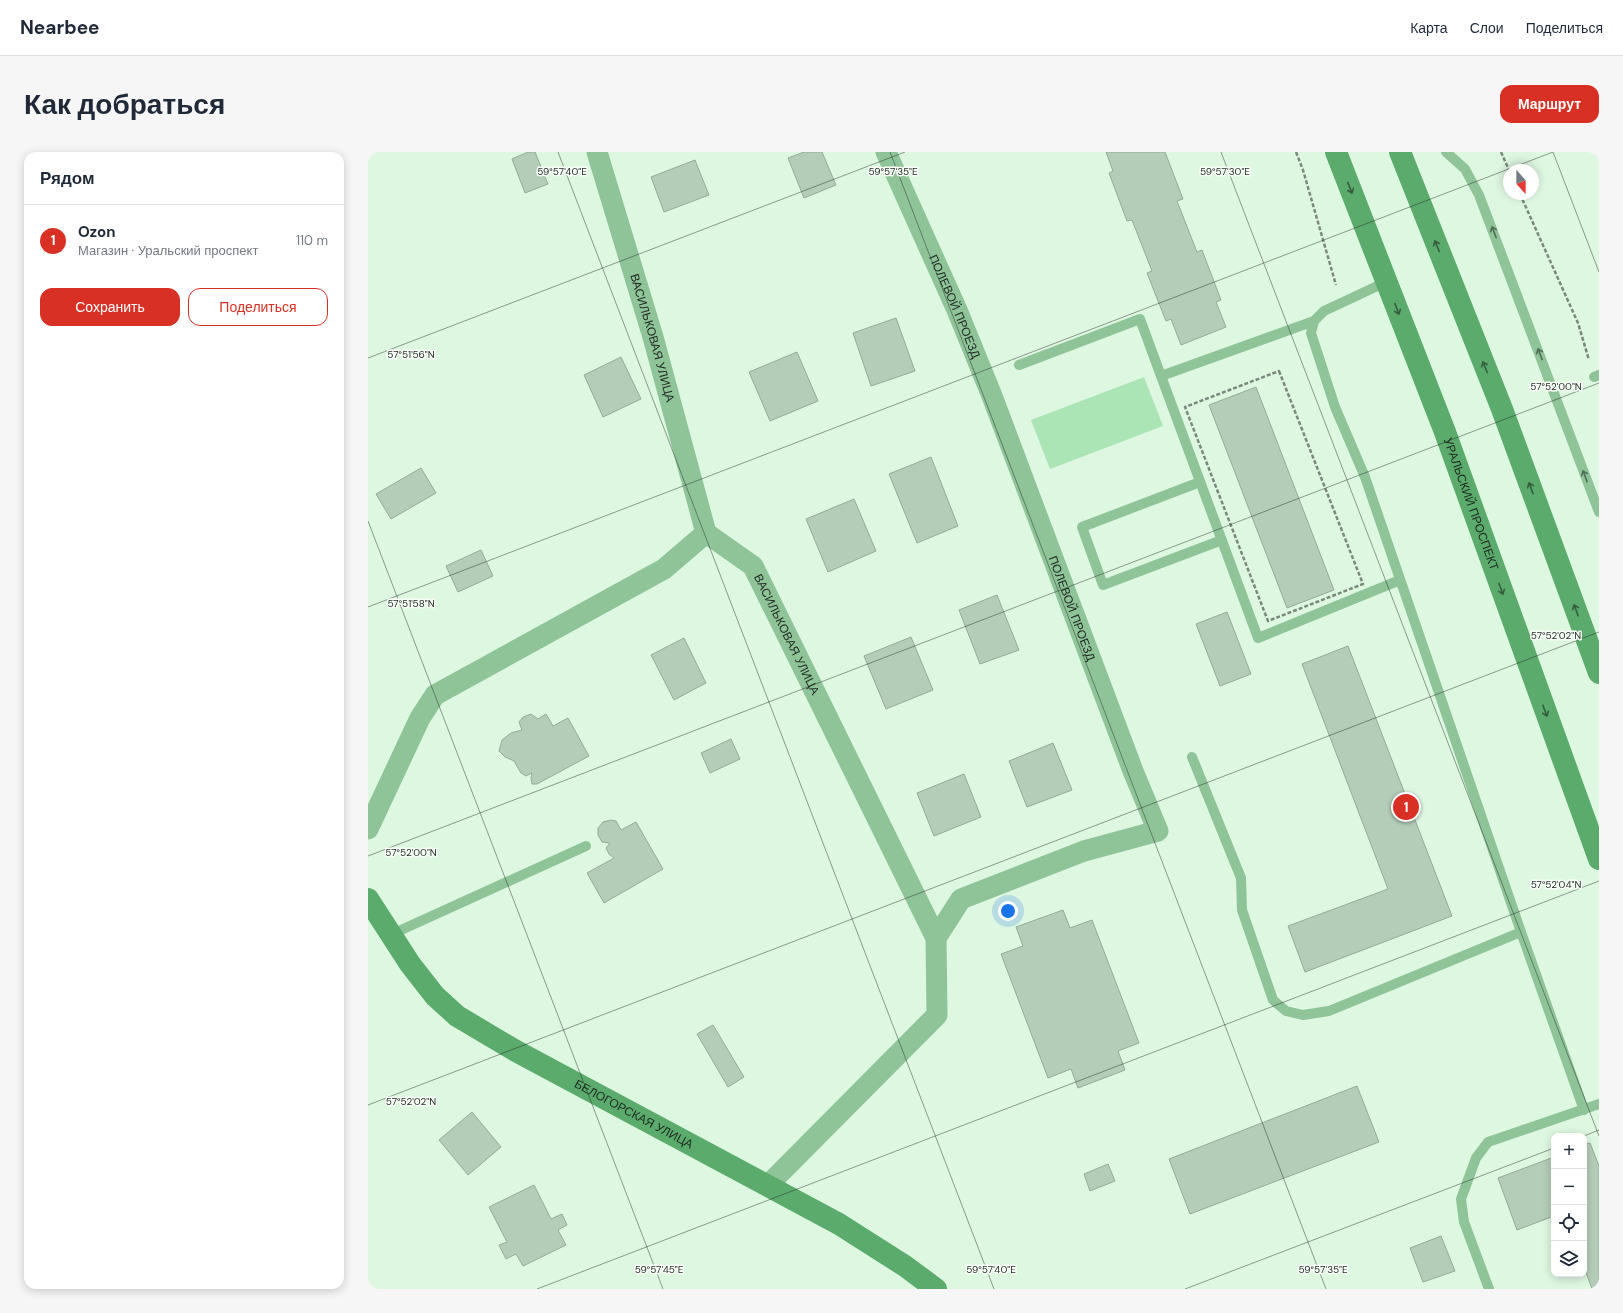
<!DOCTYPE html>
<html lang="ru">
<head>
<meta charset="utf-8">
<style>
  body { margin:0; font-family:"DM Sans",sans-serif; background:#f6f6f7; color:#1f2937 }
  .controls { position:absolute; right:12px; bottom:12px; display:grid; overflow:hidden; border-radius:8px; box-shadow:0 2px 10px #0003 }
  .controls button { width:36px; height:36px; display:grid; place-items:center; padding:0; border:0; border-bottom:1px solid #e0e1e3; background:#fff; color:#1f2937; font:20px sans-serif }
  .compass { position:absolute; left:1135px; top:12px; width:36px; height:36px; border-radius:50%; background:#fff; box-shadow:0 2px 10px #0003; rotate:159deg }
  .you { position:absolute; left:640px; top:759px; width:14px; height:14px; margin:-10px; border:3px solid #fff; border-radius:50%; background:#1a73e8; box-shadow:0 0 0 6px #1a73e833 }
  .badge { display:grid; place-items:center; width:26px; height:26px; border-radius:50%; background:#d93025; color:#fff; font-size:13px; font-weight:700 }
  .pin { position:absolute; translate:-50% -50%; border:2px solid #fff; box-shadow:0 1px 4px #0006 }
  .list { margin:0; padding:0; list-style:none }
  h2 { display:flex; justify-content:space-between; align-items:center; height:52px; margin:0; padding:0 16px; font-size:17px }
  h2 small { font-size:13px; font-weight:400; color:#747a83 }
  .list li { display:grid; grid-template-columns:26px 1fr auto; gap:12px; align-items:center; box-sizing:border-box; height:72px; padding:0 16px; border-top:1px solid #e0e1e3 }
  .list b { display:block; font-size:15px; white-space:nowrap }
  .list p { margin:0; font-size:13px; white-space:nowrap; color:#747a83 }
  .list em { font-size:13px; font-style:normal; color:#747a83 }
  .actions { display:flex; gap:8px; padding:12px 16px }
  .actions a { flex:1; padding:9px 0; border:1px solid #d93025; border-radius:12px; text-align:center; font-size:14px; color:#d93025 }
  .actions .main { background:#d93025; color:#fff }
  .icon { flex:none; width:22px; height:22px; fill:none; stroke:currentColor; stroke-width:2; stroke-linecap:round; stroke-linejoin:round }
  .map { position:relative; flex:none; width:1231px; height:1137px; overflow:hidden; border-radius:12px }
  header { display:flex; align-items:center; gap:24px; box-sizing:border-box; height:56px; padding:0 20px; background:#fff; border-bottom:1px solid #e0e1e3 }
  header strong { font-size:19px }
  nav { display:flex; gap:22px; margin-inline-start:auto; font-size:14px }
  .intro { display:flex; align-items:center; justify-content:space-between; box-sizing:border-box; height:96px; padding:0 24px }
  h1 { margin:0; font-size:28px }
  .button { padding:10px 18px; border-radius:12px; background:#d93025; color:#fff; font-size:14px; font-weight:700 }
  main { display:flex; gap:24px; padding:0 24px }
  aside { flex:1; background:#fff; border-radius:12px; box-shadow:0 2px 10px #0003 }
  .map>svg:first-child { display:block }
  .green { fill:#abe5b5 }
  .building { fill:#b4cdb8; stroke:#93ab97 }
  .lines { fill:none; stroke-linecap:round; stroke-linejoin:round }
  .path { stroke:#798a7c; stroke-width:2.5; stroke-dasharray:4 2; stroke-linecap:butt }
  .lane { stroke:#8fc398; stroke-width:10 }
  .street { stroke:#8fc398; stroke-width:21 }
  .secondary { stroke:#5aab6c; stroke-width:22 }
  .oneway { stroke:#375d3f }
  .oneway2 { stroke:#516e57 }
  .ticks { fill:none; stroke:#1f2921; stroke-width:1; stroke-opacity:0.45 }
  .labels { text-anchor:middle; stroke-width:3; stroke-linejoin:round; paint-order:stroke }
  .street-label { font-size:12px; fill:#1f2921; stroke:#f9fef9 }
  .ticks-label { font-size:10px; text-anchor:middle; fill:#1f2921; stroke:#f9fef9; stroke-width:3; stroke-linejoin:round; paint-order:stroke }
</style>
</head>
<body>
<header>
<strong>Nearbee</strong>
<nav><a>Карта</a><a>Слои</a><a>Поделиться</a></nav>
</header>
<div class="intro"><h1>Как добраться</h1><a class="button">Маршрут</a></div>
<main>
<aside>
<h2>Рядом<small></small></h2>
<ul class="list">
<li><span class="badge">1</span><div><b>Ozon</b><p>Магазин · Уральский проспект</p></div><em>110 m</em></li>
</ul>
<div class="actions"><a class="main">Сохранить</a><a>Поделиться</a></div>
</aside>
<div class="map">
<svg width="1231" height="1137" viewBox="0 0 1231 1137">
  <rect width="100%" height="100%" fill="#def7e1"/>
  <path class="green" d="M776 225 795 274 682 317 663 268Z"/>
  <path class="building" d="M160 0H167L180 32 157 41 144 7Z
    M436 0H454L468 33 436 46 420 6Z
    M738 0H797L815 47 809 49 829 100 834 98 853 148 848 150 858 175 813 193 803 167 798 169 779 121 784 119 764 68 759 69 741 21 745 19Z
    M327 8 341 43 296 60 283 25Z
    M528 166 547 219 503 234 485 181Z
    M429 200 450 249 402 269 381 220Z
    M253 205 273 247 235 265 216 223Z
    M888 235 966 438 919 456 841 253Z
    M563 305 590 374 549 391 521 322Z
    M53 316 68 341 23 367 8 342Z
    M486 347 508 399 460 420 438 367Z
    M113 398 125 424 90 440 78 414Z
    M629 443 651 498 612 512 591 458Z
    M859 460 883 522 852 534 828 472Z
    M543 485 565 538 518 557 496 504Z
    M316 486 338 531 306 548 283 503Z
    M980 494 1084 764 937 820 920 774 1020 737 934 512Z
    M163 562 170 567 178 562 185 574 200 566 221 604 169 632H164L163 626 164 621 158 624 153 621 146 609 137 605 131 599 134 588 143 581 154 578 151 570 155 565Z
    M363 587 372 607 342 621 333 601Z
    M685 591 704 638 659 655 641 609Z
    M596 622 613 665 566 684 549 641Z
    M243 668 248 669 253 678 268 670 295 717 236 751 219 721 246 706 241 702 238 696 242 691 234 690 230 683V676L235 670Z
    M695 758 702 776 724 768 771 891 750 899 757 918 710 936 703 917 680 926 633 802 655 794 648 775Z
    M345 873 376 925 360 935 329 882Z
    M989 934 1011 990 822 1062 801 1007Z
    M104 960 133 995 100 1023 71 988Z
    M1222 991 1231 1014V1137H1224L1216 1115V993Z
    M1186 1005V1064L1149 1078 1130 1026Z
    M740 1012 747 1029 722 1039 716 1022Z
    M166 1033 183 1067 194 1062 199 1073 190 1078 198 1093 155 1114 148 1102 138 1107 131 1093 139 1090 121 1055Z
    M1073 1084 1087 1119 1055 1130 1042 1096Z"/>
  <g class="lines">
    <path class="path" d="M928 0 935 18 968 133
      M1133 0 1141 18
      M1152 42 1210 171 1221 208
      M911 219 995 432 900 469 817 255Z"/>
    <path class="lane" d="M1078 0 1097 17 1111 43 1231 360
      M1018 130 956 159 946 169 943 181 967 255 997 325 1153 780 1216 958
      M946 169 793 224 890 486 1032 428
      M651 213 772 167 793 224
      M1226 225 1231 223
      M832 330 714 375 735 433 854 388
      M824 605 873 726 874 758 905 848 918 859 935 863 961 859 1153 780
      M22 783 218 694
      M1121 1137 1096 1070 1093 1047 1108 1006 1120 990 1231 952"/>
    <g class="street">
      <path id="s1" d="M229 0 285 185 338 381 385 414 568 786 569 863 400 1033"/>
      <path id="s2" d="M518 0 589 158 624 244 765 619 790 679 716 699 593 747 568 786"/>
      <path d="M0 677 52 566 67 543 296 417 338 381"/>
    </g>
    <g class="secondary">
      <path id="s3" d="M968 0 1077 280 1231 707"/>
      <path d="M1032 0 1134 257 1231 521"/>
      <path id="s4" d="M0 747 42 812 67 844 89 864 148 899 471 1072 537 1114 568 1137"/>
    </g>
  </g>
  <defs><path id="oneway-shaft" d="M-6 0H5M1.5-3L5.5 0L1.5 3" fill="none" stroke-width="1.6" stroke-linecap="round" stroke-linejoin="round"/></defs>
  <g class="oneway">
    <use href="#oneway-shaft" transform="translate(982 36) rotate(69)"/>
    <use href="#oneway-shaft" transform="translate(1069 94) rotate(-112)"/>
    <use href="#oneway-shaft" transform="translate(1029 157) rotate(69)"/>
    <use href="#oneway-shaft" transform="translate(1117 215) rotate(-112)"/>
    <use href="#oneway-shaft" transform="translate(1163 336) rotate(-110)"/>
    <use href="#oneway-shaft" transform="translate(1133 437) rotate(70)"/>
    <use href="#oneway-shaft" transform="translate(1208 458) rotate(-110)"/>
    <use href="#oneway-shaft" transform="translate(1177 559) rotate(70)"/>
  </g>
  <g class="oneway2">
    <use href="#oneway-shaft" transform="translate(1126 80) rotate(-111)"/>
    <use href="#oneway-shaft" transform="translate(1172 202) rotate(-111)"/>
    <use href="#oneway-shaft" transform="translate(1217 324) rotate(-110)"/>
  </g>
  <path class="ticks" d="M190 0 626 1137M522 0 958 1137M853 0 1231 984M1185 0 1231 120M0 206 537 0M0 369 295 1137M0 455 1185 0M0 704 1231 231M0 953 1231 480M1216 984 1231 978M169 1137 1231 729M817 1137 1186 996"/>
  <g class="labels">
    <g class="street-label">
      <text dy="4" stroke="none"><textPath href="#s2" startOffset="169">ПОЛЕВОЙ ПРОЕЗД</textPath></text>
      <text dy="4" stroke="none"><textPath href="#s1" startOffset="194">ВАСИЛЬКОВАЯ УЛИЦА</textPath></text>
      <text dy="4" stroke="none"><textPath href="#s3" startOffset="377">УРАЛЬСКИЙ ПРОСПЕКТ</textPath></text>
      <text dy="4" stroke="none"><textPath href="#s2" startOffset="493">ПОЛЕВОЙ ПРОЕЗД</textPath></text>
      <text dy="4" stroke="none"><textPath href="#s1" startOffset="530">ВАСИЛЬКОВАЯ УЛИЦА</textPath></text>
      <text dy="4" stroke="none"><textPath href="#s4" startOffset="350">БЕЛОГОРСКАЯ УЛИЦА</textPath></text>
    </g>
  </g>
  <g class="ticks-label">
    <text x="857" y="23">59°57'30"E</text>
    <text x="194" y="23">59°57'40"E</text>
    <text x="525" y="23">59°57'35"E</text>
    <text x="43" y="206">57°51'56"N</text>
    <text x="1188" y="238">57°52'00"N</text>
    <text x="43" y="455">57°51'58"N</text>
    <text x="1188" y="487">57°52'02"N</text>
    <text x="43" y="704">57°52'00"N</text>
    <text x="1188" y="736">57°52'04"N</text>
    <text x="43" y="953">57°52'02"N</text>
    <text x="291" y="1121">59°57'45"E</text>
    <text x="623" y="1121">59°57'40"E</text>
    <text x="955" y="1121">59°57'35"E</text>
  </g>
</svg>
<div class="controls">
<button>+</button>
<button>−</button>
<button><svg class="icon" aria-label="locate" viewBox="0 0 24 24"><circle cx="12" cy="12" r="6"/><path d="M12 2v4M12 18v4M2 12h4M18 12h4"/></svg></button>
<button><svg class="icon" aria-label="layers" viewBox="0 0 24 24"><path d="M12 4l9 5-9 5-9-5zM3 14l9 5 9-5"/></svg></button>
</div>
<svg class="compass" viewBox="-18 -18 36 36"><path d="M0-13l5 13h-10z" fill="#e53935"/><path d="M0 13l5-13h-10z" fill="#747a83"/></svg>
<div class="you"></div>
<div class="pin badge" style="left:1038px;top:655px">1</div>
</div>
</main>
</body>
</html>
